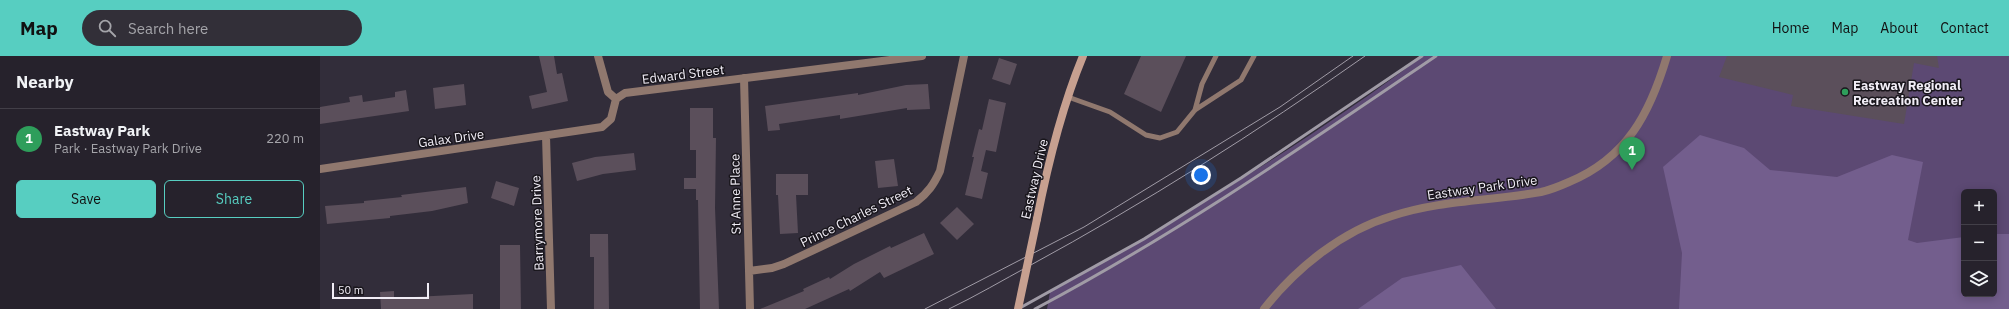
<!DOCTYPE html>
<html lang="en">
<head>
<meta charset="utf-8">
<style>
  body { margin:0; font-family:"IBM Plex Sans",sans-serif; background:#322f38; color:#f1f3f6 }
  .controls { position:absolute; right:12px; bottom:12px; display:grid; overflow:hidden; border-radius:6px; box-shadow:0 2px 10px #0003 }
  .controls button { width:36px; height:36px; display:grid; place-items:center; padding:0; border:0; border-bottom:1px solid #423f48; background:#26222c; color:#f1f3f6; font:20px sans-serif }
  .scale { position:absolute; left:12px; bottom:10px; width:97px; box-sizing:border-box; padding-left:4px; border:2px solid #f1edf6; border-top:0; font-size:11px; line-height:14px; white-space:nowrap; color:#f1edf6; -webkit-text-stroke:3px #19161c; paint-order:stroke }
  .you { position:absolute; left:881px; top:119px; width:14px; height:14px; margin:-10px; border:3px solid #fff; border-radius:50%; background:#1a73e8; box-shadow:0 0 0 6px #1a73e833 }
  .badge { display:grid; place-items:center; width:26px; height:26px; border-radius:50%; background:#57cec1; color:#fff; font-size:13px; font-weight:700 }
  .pin { position:absolute; translate:-50% -33px; filter:drop-shadow(0 1px 2px #0008) }
  .pin::after { content:''; position:absolute; top:21px; width:14px; height:12px; background:inherit; clip-path:polygon(0 0,100% 0,50% 100%) }
  .list { margin:0; padding:0; list-style:none }
  h2 { display:flex; justify-content:space-between; align-items:center; height:52px; margin:0; padding:0 16px; font-size:17px }
  h2 small { font-size:13px; font-weight:400; color:#a4a4a9 }
  .list li { display:grid; grid-template-columns:26px 1fr auto; gap:12px; align-items:center; box-sizing:border-box; height:60px; padding:0 16px; border-top:1px solid #423f48 }
  .list b { display:block; font-size:15px; white-space:nowrap }
  .list p { margin:0; font-size:13px; white-space:nowrap; color:#a4a4a9 }
  .list em { font-size:13px; font-style:normal; color:#a4a4a9 }
  .actions { display:flex; gap:8px; padding:12px 16px }
  .actions a { flex:1; padding:9px 0; border:1px solid #57cec1; border-radius:6px; text-align:center; font-size:14px; color:#57cec1 }
  .actions .main { background:#57cec1; color:#111 }
  .icon { flex:none; width:22px; height:22px; fill:none; stroke:currentColor; stroke-width:2; stroke-linecap:round; stroke-linejoin:round }
  .map { position:relative; flex:none; width:1689px; height:253px; overflow:hidden }
  header { display:flex; align-items:center; gap:24px; box-sizing:border-box; height:56px; padding:0 20px; background:#57cec1; color:#111 }
  header strong { font-size:19px }
  nav { display:flex; gap:22px; margin-inline-start:auto; font-size:14px }
  .search { width:280px; height:36px; background:#322f38; display:flex; align-items:center; gap:10px; box-sizing:border-box; padding:0 14px; border-radius:22px; color:#a4a4a9; font-size:15px }
  main { display:flex }
  aside { flex:1; background:#26222c }
  .map>svg:first-child { display:block }
  .green { fill:#5c4973; fill-rule:evenodd }
  .forest { fill:#735e8d }
  .building { fill:#5b4f5b }
  .lines { fill:none; stroke-linecap:round; stroke-linejoin:round }
  .service { stroke:#90786e; stroke-width:5 }
  .minor { stroke:#90786e; stroke-width:8 }
  .secondary { stroke:#c7a090; stroke-width:8 }
  .tram { stroke:#a09ba6; stroke-width:1 }
  .rail { stroke:#a09ba6; stroke-width:3 }
  .secondary-bridge { stroke:#c7a090; stroke-width:8 }
  .leisure-dot { fill:#2e9e5b; stroke:#19161c; stroke-width:1.5 }
  .labels { text-anchor:middle; stroke-width:3; stroke-linejoin:round; paint-order:stroke }
  .street-label { font-size:13px; fill:#f1edf6; stroke:#19161c }
  .poi-label { font-size:13px; font-weight:bold; fill:#f1edf6; stroke:#19161c; text-anchor:start }
</style>
</head>
<body>
<header>
<strong>Map</strong>
<div class="search"><svg class="icon" aria-label="search" viewBox="0 0 24 24"><circle cx="10" cy="10" r="6"/><path d="M15 15l6 6"/></svg>Search here</div>
<nav><a>Home</a><a>Map</a><a>About</a><a>Contact</a></nav>
</header>
<main>
<aside>
<h2>Nearby<small></small></h2>
<ul class="list">
<li><span class="badge" style="background:#2e9e5b">1</span><div><b>Eastway Park</b><p>Park · Eastway Park Drive</p></div><em>220 m</em></li>
</ul>
<div class="actions"><a class="main">Save</a><a>Share</a></div>
</aside>
<div class="map">
<svg width="1689" height="253" viewBox="0 0 1689 253">
  <rect width="100%" height="100%" fill="#322d3a"/>
  <path class="green" d="M1103 0H1689V253H727L730 236C858 163 985 88 1103 0ZM1644 136H1674V238H1644Z"/>
  <path class="forest" d="M1380 79 1424 92 1450 114 1517 121 1572 99 1603 106 1588 184 1597 187 1644 181V238H1674V178H1689V253H1359L1362 197 1343 111Z
    M1141 209 1176 253H1038L1082 222Z"/>
  <path class="building" d="M219 0H234L237 18 242 17 248 45 212 53 209 40 227 36Z
    M821 0H866L841 56 804 38Z
    M1407 0H1617L1619 12 1594 7 1584 68 1471 50 1473 39 1399 21Z
    M679 2 697 8 690 29 672 23Z
    M144 28 146 49 115 53 113 32Z
    M608 28 610 53 587 54V52L520 63V59L459 68 460 74 448 75 445 50 538 37V39L586 29Z
    M86 34 89 55 0 68V51L30 46 29 41 42 39 43 46 75 41V36Z
    M669 43 686 47 676 96 666 94 661 115 668 117 662 143 645 139 654 101H652L659 73 662 74Z
    M370 52H393V82H396L395 152 399 253H380L378 144H376V133H364V122H376V94H370Z
    M314 97 316 114 283 118 257 125 252 107 275 101Z
    M574 103 578 130 558 132 555 105Z
    M456 118H488V139H476L478 177 460 178 458 139H456Z
    M176 125 199 132 194 150 171 142Z
    M146 131 148 147 112 155 70 160V162L7 168 5 150 44 147V145L82 141 81 139Z
    M637 151 654 168 637 184 620 167Z
    M604 177 614 198 564 222 560 216 530 235 529 233 485 253H440L484 235 483 233 509 221 510 223 534 208 570 190 571 192Z
    M270 178H288L289 253H274V201H270Z
    M180 189H200L201 253H180Z
    M74 235V242L153 238V253H61L60 236Z"/>
  <g class="lines">
    <path class="service" d="M748 41 790 56 826 79 840 82 857 76 875 54 921 24 934 0
      M875 54 882 28 896 0"/>
    <path class="minor" d="M278 0 288 36 296 43
      M424 22 430 253
      M226 80 231 253
      M0 113 282 71 291 63 296 43 305 37 602 0
      M429 215 452 212 464 208 596 146C608 137 614 128 620 115L644 0
      M944 253C976 212 1022 175 1072 160 1120 144 1171 145 1221 136 1230 134 1240 130 1249 126 1307 102 1330 57 1347 0"/>
    <path class="secondary" d="M717 163C728 107 741 53 763 0"/>
    <path class="tram" d="M605 253 764 171 960 51 1033 0
      M629 253C656 240 683 224 709 210 825 147 937 76 1045 0"/>
    <path class="rail" d="M698 253 824 183 921 122 1102 0
      M715 253C855 179 985 89 1116 0"/>
    <path class="secondary-bridge" d="M698 253 717 163"/>
  </g>
  <circle class="leisure-dot" cx="1525" cy="36" r="4"/>
  <g class="labels">
    <g class="street-label">
      <text transform="translate(363 18) rotate(-7)" y="5">Edward Street</text>
      <text transform="translate(131 82) rotate(-8)" y="5">Galax Drive</text>
      <text transform="translate(714 123) rotate(-77)" y="5">Eastway Drive</text>
      <text transform="translate(1162 131) rotate(-8)" y="5">Eastway Park Drive</text>
      <text transform="translate(415 138) rotate(-91)" y="5">St Anne Place</text>
      <text transform="translate(536 160) rotate(-26)" y="5">Prince Charles Street</text>
      <text transform="translate(217 167) rotate(-92)" y="5">Barrymore Drive</text>
    </g>
    <g class="poi-label">
      <text x="1533" y="34">Eastway Regional<tspan x="1533" dy="15">Recreation Center</tspan></text>
    </g>
  </g>
</svg>
<div class="controls">
<button>+</button>
<button>−</button>
<button><svg class="icon" aria-label="layers" viewBox="0 0 24 24"><path d="M12 4l9 5-9 5-9-5zM3 14l9 5 9-5"/></svg></button>
</div>
<div class="scale">50 m</div>
<div class="you"></div>
<div class="pin badge" style="left:1312px;top:114px;background:#2e9e5b">1</div>
</div>
</main>
</body>
</html>
